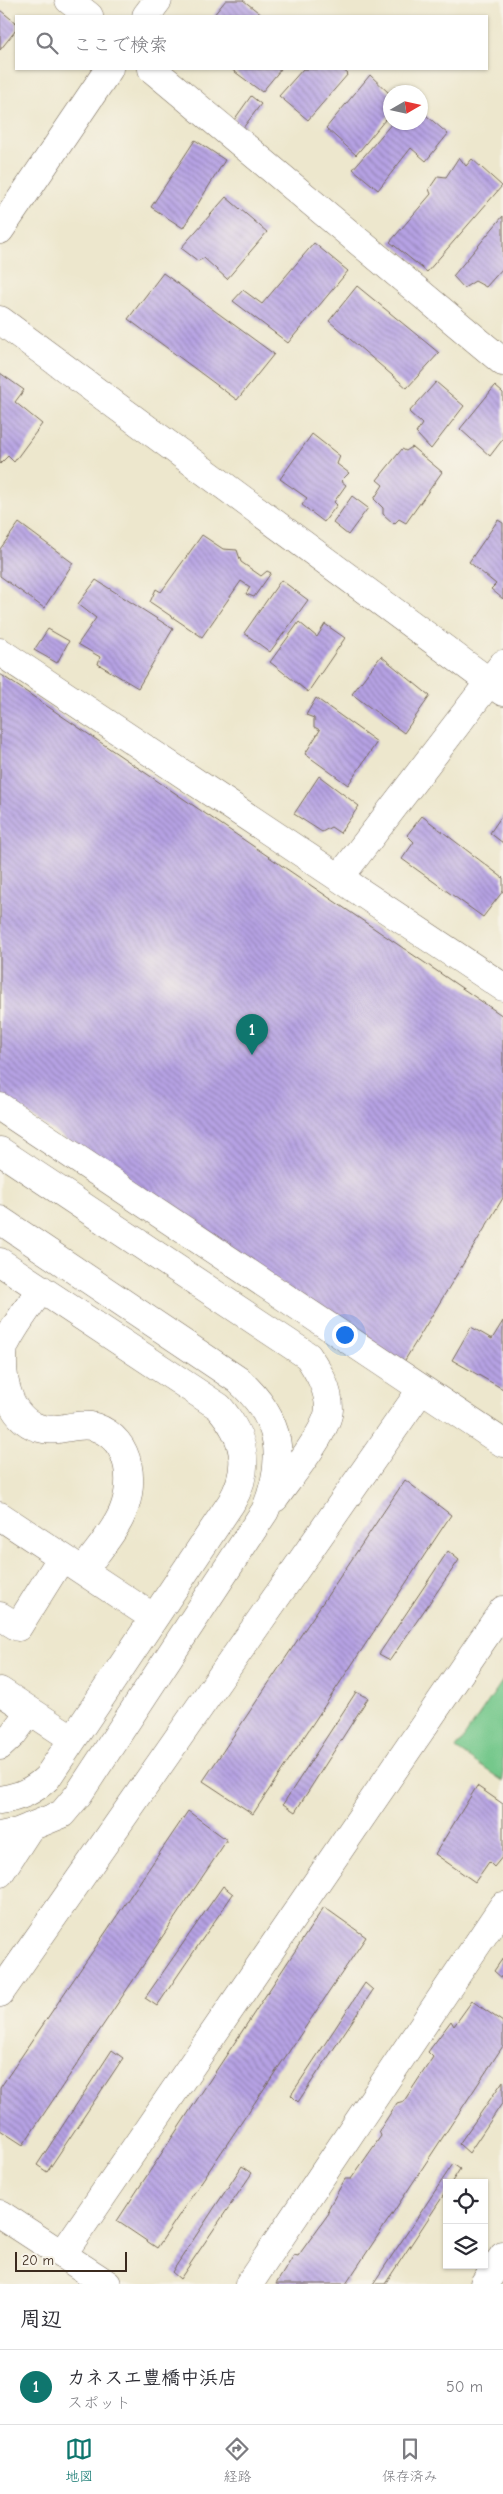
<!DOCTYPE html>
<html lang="ja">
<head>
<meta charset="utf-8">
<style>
  body { margin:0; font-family:"Comic Neue","Klee One",sans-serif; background:#f7f7f7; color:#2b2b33 }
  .controls { position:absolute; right:15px; bottom:15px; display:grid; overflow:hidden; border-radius:0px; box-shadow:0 1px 4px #0004 }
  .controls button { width:45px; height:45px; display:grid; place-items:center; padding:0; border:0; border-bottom:1px solid #e1e1e2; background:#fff; color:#2b2b33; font:25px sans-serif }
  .compass { position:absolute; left:383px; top:85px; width:45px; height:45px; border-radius:50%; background:#fff; box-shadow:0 1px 4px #0004; rotate:81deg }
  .scale { position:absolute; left:15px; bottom:12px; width:112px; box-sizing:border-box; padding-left:5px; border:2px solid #3b2a1e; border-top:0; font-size:14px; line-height:18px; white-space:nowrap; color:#3b2a1e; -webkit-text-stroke:4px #f7f3e8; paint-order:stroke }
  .you { position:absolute; left:344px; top:1334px; width:18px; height:18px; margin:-12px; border:4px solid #fff; border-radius:50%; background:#1a73e8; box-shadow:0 0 0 8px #1a73e833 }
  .badge { display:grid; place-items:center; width:32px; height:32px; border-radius:50%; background:#0f766e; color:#fff; font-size:16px; font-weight:700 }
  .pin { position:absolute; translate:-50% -41px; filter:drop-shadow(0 1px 2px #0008) }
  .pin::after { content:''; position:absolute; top:26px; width:18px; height:15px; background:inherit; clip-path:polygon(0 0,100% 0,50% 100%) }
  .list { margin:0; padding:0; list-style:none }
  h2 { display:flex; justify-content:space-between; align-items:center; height:65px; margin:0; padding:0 20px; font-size:21px }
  h2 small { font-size:16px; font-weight:400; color:#7c7c81 }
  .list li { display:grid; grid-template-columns:32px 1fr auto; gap:15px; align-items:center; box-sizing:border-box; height:75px; padding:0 20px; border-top:1px solid #e1e1e2 }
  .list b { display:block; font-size:19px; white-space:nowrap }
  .list p { margin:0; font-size:16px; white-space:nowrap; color:#7c7c81 }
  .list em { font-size:16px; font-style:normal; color:#7c7c81 }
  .icon { flex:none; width:28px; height:28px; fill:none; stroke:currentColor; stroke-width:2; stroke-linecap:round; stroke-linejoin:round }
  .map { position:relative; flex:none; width:503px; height:2284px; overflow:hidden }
  .search { position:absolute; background:#fff; box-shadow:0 1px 4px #0004; left:15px; right:15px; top:15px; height:55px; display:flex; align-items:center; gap:12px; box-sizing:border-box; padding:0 18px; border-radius:0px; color:#7c7c81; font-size:19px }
  .sheet { height:140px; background:#fff }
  nav { display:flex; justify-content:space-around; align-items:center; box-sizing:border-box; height:70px; border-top:1px solid #e1e1e2; background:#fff; font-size:14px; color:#7c7c81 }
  nav a { display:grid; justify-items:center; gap:2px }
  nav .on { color:#0f766e }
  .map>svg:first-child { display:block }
  .green { fill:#75c88b; stroke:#587954 }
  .building { fill:url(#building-back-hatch) }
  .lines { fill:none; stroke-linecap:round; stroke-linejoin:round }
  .minor-casing { stroke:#796c5b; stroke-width:29 }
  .minor { stroke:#fff; stroke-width:28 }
</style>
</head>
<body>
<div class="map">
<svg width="503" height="2284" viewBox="0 0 503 2284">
  <defs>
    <pattern id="building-back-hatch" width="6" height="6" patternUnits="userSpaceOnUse" patternTransform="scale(1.25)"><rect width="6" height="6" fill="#b6a2e4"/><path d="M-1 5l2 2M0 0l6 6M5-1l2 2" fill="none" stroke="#9584b8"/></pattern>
  </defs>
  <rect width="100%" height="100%" fill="#f7f3e8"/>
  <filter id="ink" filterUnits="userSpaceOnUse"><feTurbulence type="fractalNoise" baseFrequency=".02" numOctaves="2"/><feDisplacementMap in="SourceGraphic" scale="10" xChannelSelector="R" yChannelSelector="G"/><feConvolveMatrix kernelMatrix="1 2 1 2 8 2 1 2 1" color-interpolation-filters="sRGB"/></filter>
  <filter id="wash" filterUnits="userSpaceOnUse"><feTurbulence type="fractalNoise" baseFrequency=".0096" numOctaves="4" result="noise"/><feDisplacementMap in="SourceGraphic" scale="20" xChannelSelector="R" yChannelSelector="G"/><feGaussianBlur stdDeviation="1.12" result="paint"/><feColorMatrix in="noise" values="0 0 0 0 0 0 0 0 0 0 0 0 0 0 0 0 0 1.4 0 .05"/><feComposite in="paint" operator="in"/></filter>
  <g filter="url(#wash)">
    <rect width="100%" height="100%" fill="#ede7cd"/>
    <path class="green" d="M503 1680V1781L456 1749Z"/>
    <g id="blocks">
      <path class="building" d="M226 0H243L263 16H213Z
        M0 10 16 23V30L0 50Z
        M231 69H281L262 92Z
        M303 69H342L348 74 308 120 279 96Z
        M370 75 390 94V114L356 155 326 128Z
        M251 96 261 104 243 128 234 120Z
        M420 110 448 134 426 161 411 148 378 190 353 169 393 122H420Z
        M195 140 225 160 183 228 151 207Z
        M459 157 466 166 472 159 502 186 427 272 390 242 431 194 429 189 438 176 446 177Z
        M226 197 267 232 227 279 204 258 198 261 181 248Z
        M503 216V268L486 287 475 281 464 288 453 276Z
        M314 243 348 271 288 343 233 301 243 290 262 304Z
        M163 273 274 354 237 400 128 319Z
        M357 286 439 353 407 388 329 321Z
        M0 373 24 390 15 402 42 424 14 462 8 456 0 464Z
        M436 382 464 406 431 449 416 433 422 424 409 412Z
        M495 386 503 393V439L490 456 460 429Z
        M312 434 340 456 337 464 349 473 341 481 346 485 334 502 337 505 324 522 302 505 307 498 280 479Z
        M412 447 442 472 406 523 399 519 394 524 383 514V508L374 499 383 485 377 480 402 449 406 451Z
        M352 496 368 508 348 535 333 523Z
        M498 520 503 523V599L491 589 496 584 469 562Z
        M19 523 73 563 44 608 0 576V549Z
        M202 535 223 549 237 550 241 562 261 576 267 571 271 573 254 597 246 594 250 587 241 581 202 637 150 602 156 589 161 592Z
        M96 580 173 629 138 688 98 664 100 657 78 644 96 618 78 604Z
        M281 580 308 600 270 652 244 633Z
        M299 622 317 637 325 624 345 638 308 692 270 662Z
        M48 629 69 641 57 663 34 650Z
        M381 656 430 696 404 733 352 694Z
        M0 674 503 1016V1198L402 1365 0 1095Z
        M316 698 377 742 348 785 305 754 320 730 314 727V718L306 715Z
        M319 776 359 806 340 833 331 827 322 832 294 814Z
        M503 814V843L490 833Z
        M422 816 503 878V891L483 917 402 859 414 842 407 835Z
        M503 1321V1389L452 1360 471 1327 492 1339Z
        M405 1480 451 1515 253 1814 203 1781Z
        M448 1551 459 1560 390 1660 379 1654Z
        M356 1692 368 1698 295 1812 283 1804Z
        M477 1786 503 1804V1856L494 1867 489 1862 475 1882 435 1854Z
        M188 1811 227 1840 23 2145 0 2130V2088Z
        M223 1886 233 1894 157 2006 145 1998Z
        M324 1907 366 1937 157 2248 117 2221Z
        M503 1958V1979L494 1971Z
        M365 1983 373 1990 298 2102 291 2095Z
        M472 2001 503 2022V2046L346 2284H276L294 2255 298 2256 329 2213 328 2209 345 2179H351L381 2136 379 2131 397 2103 404 2101 433 2057 428 2052 451 2021 454 2026Z
        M112 2050 123 2058 47 2172 37 2165Z
        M503 2081V2102L469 2153 459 2144Z
        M453 2164 460 2169 451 2183H447V2190L385 2284H373Z
        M242 2166 252 2173 180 2279 172 2272Z"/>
    </g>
  </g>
  <g filter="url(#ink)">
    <use href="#blocks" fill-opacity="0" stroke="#796c5b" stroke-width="1"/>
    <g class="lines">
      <defs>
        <path id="minor" d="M69 0 89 16
          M146 16 158 0
          M152 69 503 362
          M0 230 109 69
          M0 320 503 692
          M0 652 503 987
          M340 877 503 664
          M0 1107 503 1443
          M0 1151 308 1356C318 1371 329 1389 329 1409 328 1431 289 1478 275 1498
          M0 1220 238 1380C282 1419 287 1458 265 1511L78 1795 62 1814 18 1832 0 1836
          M0 1262 219 1407C245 1437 252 1467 231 1503L47 1778C33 1791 20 1797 0 1800
          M41 1289C29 1307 13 1327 4 1347 0 1377 8 1418 39 1428 58 1434 77 1421 95 1427 133 1440 136 1487 120 1518 111 1536 95 1554 83 1571
          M0 1516 154 1618
          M0 1616 18 1627 62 1557
          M0 1691 73 1739
          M0 1746 13 1734 30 1711
          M0 1873 30 1827
          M0 1993 421 1390
          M0 2214 107 2284
          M62 2255 503 1610
          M249 2284 503 1906
          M484 2284 503 2256"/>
      </defs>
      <use href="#minor" class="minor-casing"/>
      <use href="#minor" class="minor"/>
    </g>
  </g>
</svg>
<div class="controls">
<button><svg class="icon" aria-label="locate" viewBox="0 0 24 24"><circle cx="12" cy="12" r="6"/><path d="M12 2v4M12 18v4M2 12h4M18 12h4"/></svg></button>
<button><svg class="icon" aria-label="layers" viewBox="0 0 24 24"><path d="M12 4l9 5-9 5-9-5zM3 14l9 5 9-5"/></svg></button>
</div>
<svg class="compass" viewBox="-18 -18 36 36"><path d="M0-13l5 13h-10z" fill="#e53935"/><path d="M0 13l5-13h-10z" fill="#7c7c81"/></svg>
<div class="scale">20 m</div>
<div class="you"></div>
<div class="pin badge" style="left:252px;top:1055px">1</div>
<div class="search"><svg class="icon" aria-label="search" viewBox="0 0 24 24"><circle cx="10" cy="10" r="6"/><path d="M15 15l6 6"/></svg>ここで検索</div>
</div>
<section class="sheet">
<h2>周辺<small></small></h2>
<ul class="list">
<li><span class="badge">1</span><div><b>カネスエ豊橋中浜店</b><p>スポット</p></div><em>50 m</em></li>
</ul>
</section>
<nav>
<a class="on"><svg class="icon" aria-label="map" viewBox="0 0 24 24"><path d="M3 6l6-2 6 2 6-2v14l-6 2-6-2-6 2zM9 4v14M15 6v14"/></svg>地図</a>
<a><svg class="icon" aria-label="directions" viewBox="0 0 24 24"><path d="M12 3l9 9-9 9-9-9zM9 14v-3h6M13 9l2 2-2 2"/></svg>経路</a>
<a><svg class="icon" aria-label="saved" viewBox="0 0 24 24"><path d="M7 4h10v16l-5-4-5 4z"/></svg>保存済み</a>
</nav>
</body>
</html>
